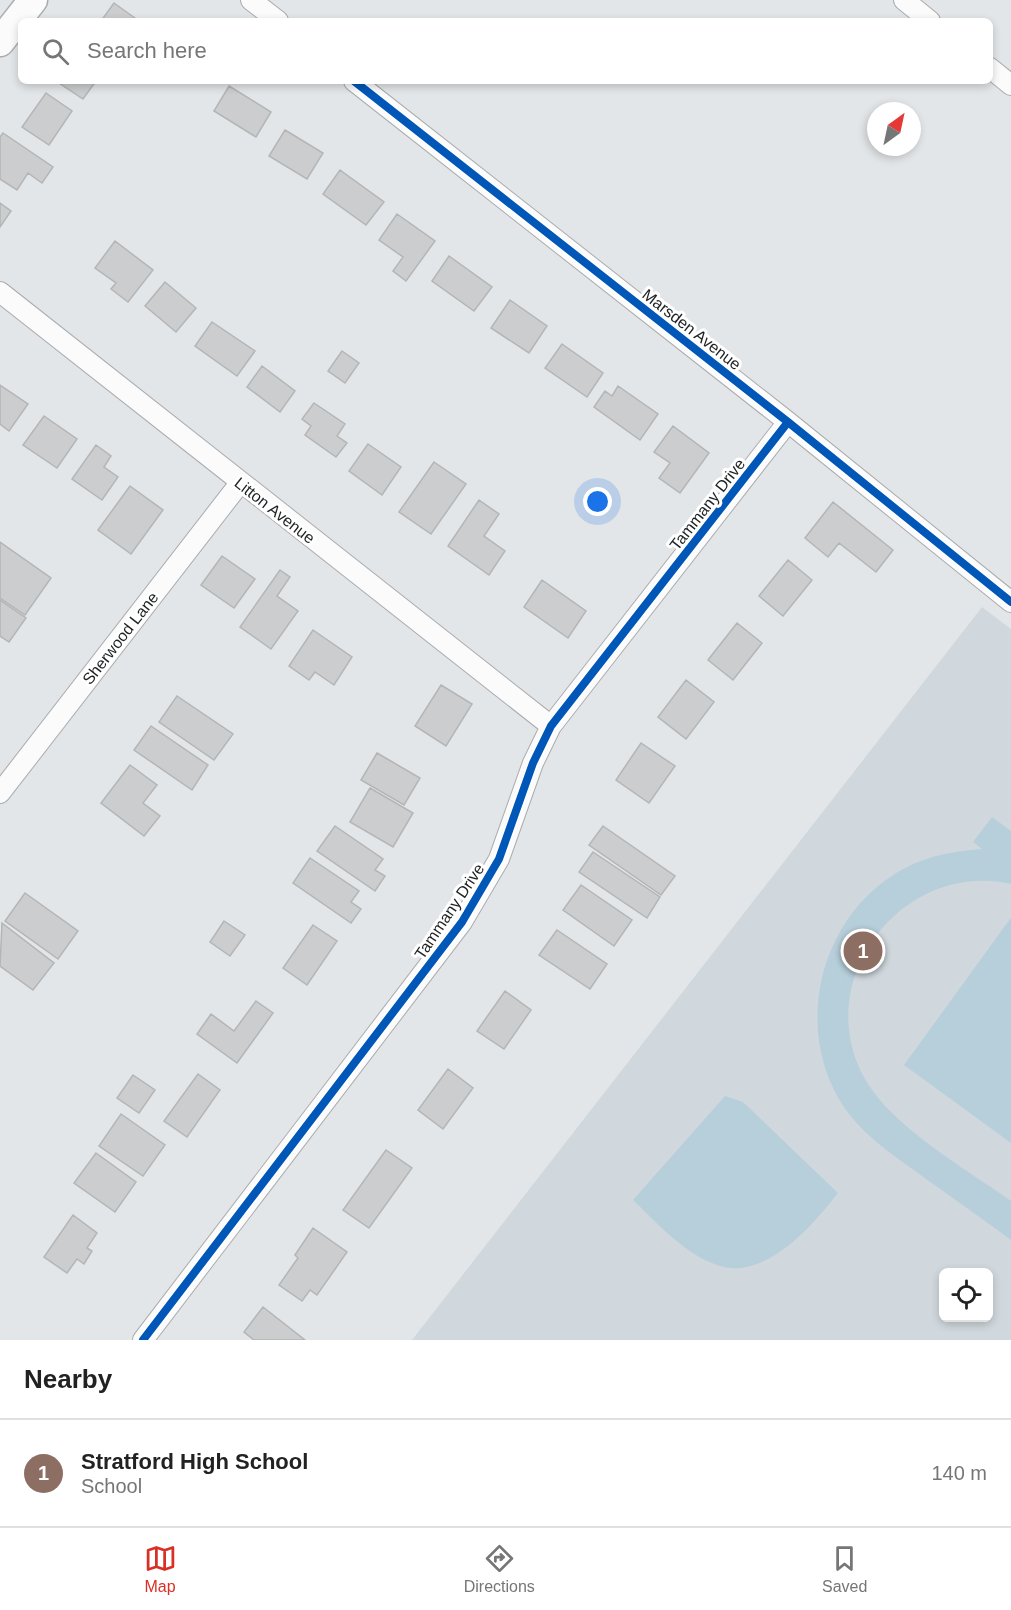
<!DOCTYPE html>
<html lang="en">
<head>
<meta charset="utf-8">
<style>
  body { margin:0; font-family:Arial,sans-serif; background:#f2f2f2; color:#222 }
  .controls { position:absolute; right:18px; bottom:18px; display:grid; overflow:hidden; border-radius:9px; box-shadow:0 3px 9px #0003 }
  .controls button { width:54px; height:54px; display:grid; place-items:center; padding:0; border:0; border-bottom:2px solid #e0e0e0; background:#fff; color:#222; font:30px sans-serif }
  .compass { position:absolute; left:867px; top:102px; width:54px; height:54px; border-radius:50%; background:#fff; box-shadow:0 3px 9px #0003; rotate:33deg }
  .you { position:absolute; left:598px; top:502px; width:21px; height:21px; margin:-15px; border:4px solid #fff; border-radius:50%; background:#1a73e8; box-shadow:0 0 0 9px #1a73e833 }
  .badge { display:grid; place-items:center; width:39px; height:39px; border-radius:50%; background:#d93025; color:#fff; font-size:20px; font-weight:700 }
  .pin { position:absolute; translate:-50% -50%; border:3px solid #fff; box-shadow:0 2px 6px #0006 }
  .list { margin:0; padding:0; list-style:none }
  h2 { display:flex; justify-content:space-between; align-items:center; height:78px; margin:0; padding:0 24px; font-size:26px }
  h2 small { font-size:20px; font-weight:400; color:#767676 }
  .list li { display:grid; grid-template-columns:39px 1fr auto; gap:18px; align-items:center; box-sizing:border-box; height:108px; padding:0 24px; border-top:2px solid #e0e0e0 }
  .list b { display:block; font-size:22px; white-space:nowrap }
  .list p { margin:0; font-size:20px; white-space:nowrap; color:#767676 }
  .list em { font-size:20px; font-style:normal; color:#767676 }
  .icon { flex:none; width:33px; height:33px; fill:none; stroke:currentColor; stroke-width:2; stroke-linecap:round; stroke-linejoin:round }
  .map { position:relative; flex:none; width:1011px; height:1340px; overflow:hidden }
  .search { position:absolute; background:#fff; box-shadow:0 3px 9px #0003; left:18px; right:18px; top:18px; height:66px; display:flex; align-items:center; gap:15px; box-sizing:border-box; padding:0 21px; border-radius:9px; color:#767676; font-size:22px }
  .sheet { height:186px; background:#fff }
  nav { display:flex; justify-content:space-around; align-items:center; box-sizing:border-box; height:84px; border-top:2px solid #e0e0e0; background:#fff; font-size:16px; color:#767676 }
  nav a { display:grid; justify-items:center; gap:3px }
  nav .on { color:#d93025 }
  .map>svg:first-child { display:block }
  .built { fill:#d0d8dd; fill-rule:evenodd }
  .green { fill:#b7cfda }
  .building { fill:#cbcdcf; stroke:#b3b5b6; stroke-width:1.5 }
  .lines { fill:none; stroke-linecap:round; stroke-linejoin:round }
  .street-casing { stroke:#aaacae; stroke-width:22 }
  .secondary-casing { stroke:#aaacae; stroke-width:31 }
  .street { stroke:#fbfbfc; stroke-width:20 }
  .secondary { stroke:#fbfbfc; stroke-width:28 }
  .cycleway-casing { stroke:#fff; stroke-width:11 }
  .cycleway { stroke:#0057b8; stroke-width:8 }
  .labels { text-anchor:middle; stroke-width:6; stroke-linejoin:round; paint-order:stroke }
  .street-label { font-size:16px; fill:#1e2122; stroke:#fff }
</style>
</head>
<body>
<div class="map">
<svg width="1011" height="1340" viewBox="0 0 1011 1340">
  <rect width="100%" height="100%" fill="#e3e6e8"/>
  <path class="built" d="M982 607 1011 629V1340H412ZM944 1272H988V1318H944Z"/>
  <path class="green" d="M992 817 1011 831V884C903 859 809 981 865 1079 893 1128 965 1168 1011 1201V1240C983 1219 954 1199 926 1179 899 1159 870 1141 849 1114 789 1034 818 912 907 867 931 855 956 851 982 849L973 842Z
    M1010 919H1011V1143L904 1065Z
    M725 1096 743 1102 838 1193C813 1225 766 1280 720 1266 686 1256 658 1224 633 1200Z"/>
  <path class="building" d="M114 3 139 21H101Z
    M56 81H96L83 99Z
    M229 86 271 112 256 137 214 111Z
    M46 93 72 111 49 145 22 127Z
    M285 130 323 153 307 179 269 156Z
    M3 133 53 167 42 183 28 173 17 190 0 179V137Z
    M340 170 384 202 366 225 323 194Z
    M0 203 11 211 0 227Z
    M397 214 435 241 406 281 393 271 403 257 379 240Z
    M115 241 153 270 128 302 111 289 116 283 95 268Z
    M449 256 492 287 474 311 432 281Z
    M165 282 196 308 176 332 145 306Z
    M510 300 547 326 529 353 491 328Z
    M212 322 255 351 237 376 195 346Z
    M562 344 603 373 587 397 545 368Z
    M342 351 359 363 345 383 328 371Z
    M262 366 295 391 280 412 247 387Z
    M0 385 28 404 9 431 0 424Z
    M618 386 658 414 640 440 594 407 605 391 612 396Z
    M314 403 345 424 337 436 347 443 336 457 305 435 311 426 302 419Z
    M44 416 77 439 57 468 23 445Z
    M673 426 709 453 680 493 659 478 670 463 654 452Z
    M368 444 401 467 382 495 349 471Z
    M96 445 111 456 104 467 118 477 102 500 72 479Z
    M434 462 466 484 431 534 399 512Z
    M130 486 163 510 131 554 98 530Z
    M479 500 499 514 484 536 505 551 489 575 448 546Z
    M833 502 893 550 876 572 839 543 828 557 805 538Z
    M0 542 51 578 25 615 0 598Z
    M222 556 255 579 234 608 201 585Z
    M788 560 812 580 783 616 759 596Z
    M280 570 290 577 277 596 298 611 271 649 240 627Z
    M542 580 586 611 568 638 524 607Z
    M0 600 26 618 9 642 0 636Z
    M737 623 762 643 733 680 708 660Z
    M313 630 352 657 334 685 315 672 309 680 289 666Z
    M686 680 714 702 686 739 658 717Z
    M441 685 472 704 446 746 415 726Z
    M177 696 233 734 214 760 159 722Z
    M151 726 208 765 192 790 134 750Z
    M641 743 675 766 649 803 616 780Z
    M377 753 420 778 404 805 361 780Z
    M130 765 157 785 143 803 160 816 144 836 101 803Z
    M370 788 413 813 393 847 350 822Z
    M335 826 383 859 375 870 385 876 375 891 317 851Z
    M603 826 675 876 661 895 589 845Z
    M593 852 660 897 647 918 579 872Z
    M310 858 359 891 351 902 361 909 351 923 293 883Z
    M581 885 632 920 614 946 563 910Z
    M25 893 78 931 58 959 5 921Z
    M224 921 245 935 230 956 210 942Z
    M2 923 54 963 33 990 0 966Z
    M313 925 337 941 307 985 283 968Z
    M557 930 607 964 590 989 539 955Z
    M505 991 531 1010 504 1049 477 1031Z
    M256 1001 273 1013 237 1063 197 1034 211 1014 234 1031Z
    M448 1069 473 1088 443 1129 418 1110Z
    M198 1074 220 1090 187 1137 164 1121Z
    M133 1075 155 1090 139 1113 117 1098Z
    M121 1114 165 1145 143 1176 99 1146Z
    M386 1150 412 1168 369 1228 343 1210Z
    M96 1153 136 1182 115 1212 74 1183Z
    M73 1215 97 1233 87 1248 92 1251 84 1264 77 1259 67 1273 44 1257Z
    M313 1228 347 1252 317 1295 310 1290 302 1301 279 1285 298 1258 295 1255Z
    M263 1307 305 1340H254L244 1332Z"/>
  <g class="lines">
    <defs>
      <path id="street" d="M251 0 278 21
        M904 0 930 21
        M990 68 1011 85
        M354 81 788 422 1011 602
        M0 292 551 726
        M0 793 240 483
        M143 1340 462 922 499 859 533 763 551 726 788 422"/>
      <path id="secondary" d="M0 42 33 0"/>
    </defs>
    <use href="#street" class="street-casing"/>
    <use href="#secondary" class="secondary-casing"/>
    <use href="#street" class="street"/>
    <use href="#secondary" class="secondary"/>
    <defs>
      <path id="cycleway" d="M354 81 788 422 1011 602
        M143 1340 462 922 499 859 533 763 551 726 788 422"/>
    </defs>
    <use href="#cycleway" class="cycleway-casing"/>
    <use href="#cycleway" class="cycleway"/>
  </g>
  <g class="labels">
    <g class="street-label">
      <text transform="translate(692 329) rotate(38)" y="6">Marsden Avenue</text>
      <text transform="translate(707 504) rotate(-52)" y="6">Tammany Drive</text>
      <text transform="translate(275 510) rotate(38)" y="6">Litton Avenue</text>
      <text transform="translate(120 638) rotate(-52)" y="6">Sherwood Lane</text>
      <text transform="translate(449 911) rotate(-56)" y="6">Tammany Drive</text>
    </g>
  </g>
</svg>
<div class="controls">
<button><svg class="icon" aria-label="locate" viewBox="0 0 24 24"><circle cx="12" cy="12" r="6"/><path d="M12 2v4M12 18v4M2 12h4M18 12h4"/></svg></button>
</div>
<svg class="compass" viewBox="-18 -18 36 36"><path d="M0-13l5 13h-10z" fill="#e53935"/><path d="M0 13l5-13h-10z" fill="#767676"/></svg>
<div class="you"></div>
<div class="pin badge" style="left:863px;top:951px;background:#8d6e63">1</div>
<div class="search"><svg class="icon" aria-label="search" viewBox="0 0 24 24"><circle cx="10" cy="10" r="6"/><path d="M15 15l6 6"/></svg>Search here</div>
</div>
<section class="sheet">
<h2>Nearby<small></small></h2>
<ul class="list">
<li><span class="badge" style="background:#8d6e63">1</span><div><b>Stratford High School</b><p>School</p></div><em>140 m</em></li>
</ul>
</section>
<nav>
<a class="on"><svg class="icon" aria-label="map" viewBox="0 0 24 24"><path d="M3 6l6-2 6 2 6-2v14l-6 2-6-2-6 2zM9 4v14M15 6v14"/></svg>Map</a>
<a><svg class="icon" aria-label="directions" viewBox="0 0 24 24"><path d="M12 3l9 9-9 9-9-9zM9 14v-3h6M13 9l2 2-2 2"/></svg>Directions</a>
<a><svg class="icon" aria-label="saved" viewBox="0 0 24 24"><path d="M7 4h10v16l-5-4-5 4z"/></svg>Saved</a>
</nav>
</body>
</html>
